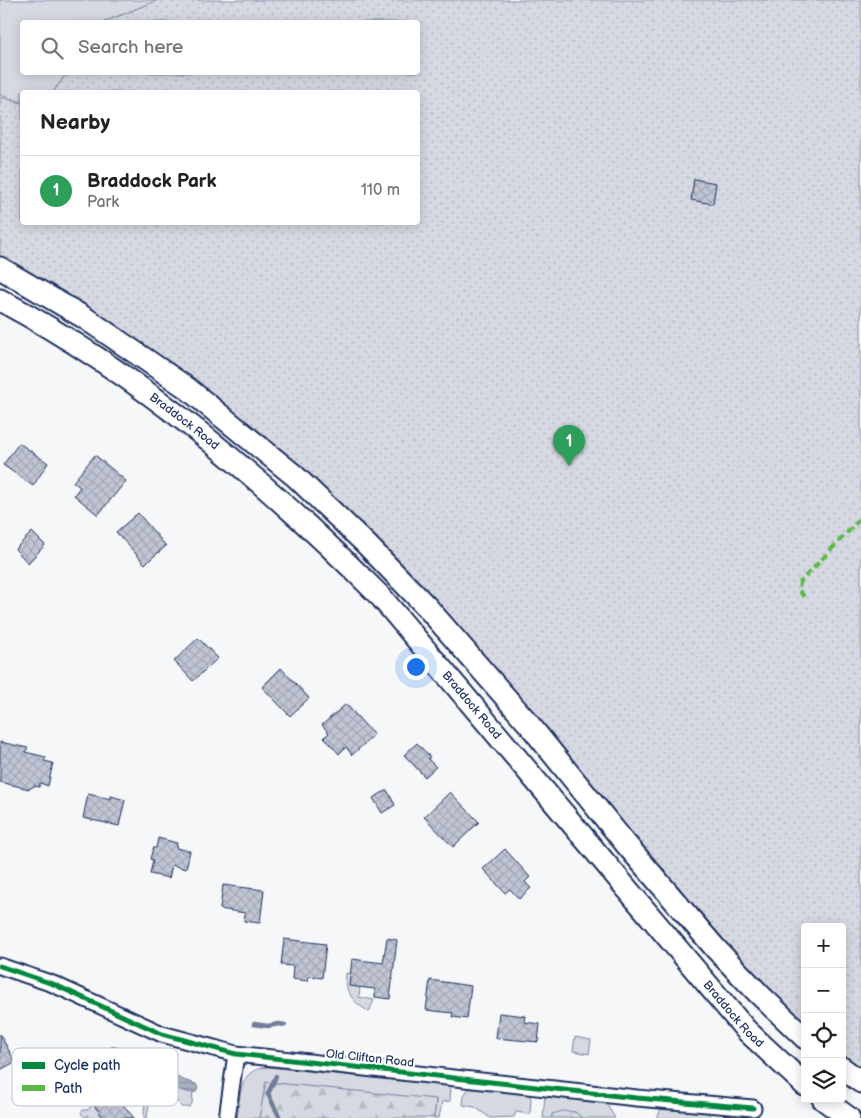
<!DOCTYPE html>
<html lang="en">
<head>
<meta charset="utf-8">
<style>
  body { margin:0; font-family:"Balsamiq Sans",sans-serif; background:#f6f6f6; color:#222 }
  .controls { position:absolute; right:15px; bottom:15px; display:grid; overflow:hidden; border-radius:5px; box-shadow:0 2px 12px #0003 }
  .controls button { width:45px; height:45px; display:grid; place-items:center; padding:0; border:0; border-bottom:1px solid #e0e0e0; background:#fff; color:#222; font:25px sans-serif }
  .you { position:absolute; left:415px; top:666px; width:18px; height:18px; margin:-12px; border:4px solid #fff; border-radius:50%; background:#1a73e8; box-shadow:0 0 0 8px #1a73e833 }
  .badge { display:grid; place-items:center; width:32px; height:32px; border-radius:50%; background:#2563eb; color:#fff; font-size:16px; font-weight:700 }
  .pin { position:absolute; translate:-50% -41px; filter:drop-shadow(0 1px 2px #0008) }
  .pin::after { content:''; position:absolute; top:26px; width:18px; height:15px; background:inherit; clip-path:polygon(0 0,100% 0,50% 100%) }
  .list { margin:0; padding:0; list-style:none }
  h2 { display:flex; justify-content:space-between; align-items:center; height:65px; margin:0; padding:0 20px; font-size:21px }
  h2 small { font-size:16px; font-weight:400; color:#767676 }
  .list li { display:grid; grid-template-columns:32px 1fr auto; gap:15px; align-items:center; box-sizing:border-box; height:70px; padding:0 20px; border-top:1px solid #e0e0e0 }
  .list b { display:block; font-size:19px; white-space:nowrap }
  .list p { margin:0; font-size:16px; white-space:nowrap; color:#767676 }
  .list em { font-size:16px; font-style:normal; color:#767676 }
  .icon { flex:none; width:28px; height:28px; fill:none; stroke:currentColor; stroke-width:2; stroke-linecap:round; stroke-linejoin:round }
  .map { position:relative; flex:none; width:861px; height:1118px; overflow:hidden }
  .search { position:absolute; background:#fff; box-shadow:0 2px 12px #0003; left:20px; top:20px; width:400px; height:55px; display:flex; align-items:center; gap:12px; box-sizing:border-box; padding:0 18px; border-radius:5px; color:#767676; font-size:19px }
  .panel { position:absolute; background:#fff; box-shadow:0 2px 12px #0003; left:20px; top:90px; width:400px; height:135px; border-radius:5px }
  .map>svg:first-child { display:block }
  .green { fill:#d6d9e2; stroke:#7884a0 }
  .forest { fill:url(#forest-firs); stroke:#7884a0 }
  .park { fill:url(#park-dots); stroke:#7884a0 }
  .water { fill:url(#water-rules); stroke:#707c99 }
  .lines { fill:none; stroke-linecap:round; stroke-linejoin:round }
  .stream { stroke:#707c99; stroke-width:4.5 }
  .building { fill:url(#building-cross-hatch); stroke:#1b2f5e }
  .minor-casing { stroke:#1b2f5e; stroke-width:19 }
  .secondary-casing { stroke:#1b2f5e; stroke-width:25 }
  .minor { stroke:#fff; stroke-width:15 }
  .secondary { stroke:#fff; stroke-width:21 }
  .quiet { stroke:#58b947; stroke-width:4; stroke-dasharray:8 4; stroke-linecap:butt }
  .cycleway-casing { stroke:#fff; stroke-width:8 }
  .cycleway { stroke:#00873e; stroke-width:5 }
  .labels { text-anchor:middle; stroke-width:4; stroke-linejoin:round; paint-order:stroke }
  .street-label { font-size:12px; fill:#1b2f5e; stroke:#fff }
  .key { fill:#fff; stroke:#bbc1cf; stroke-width:1 }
  .key-label { font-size:14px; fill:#1b2f5e }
</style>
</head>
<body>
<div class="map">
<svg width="861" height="1118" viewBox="0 0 861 1118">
  <defs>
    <pattern id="forest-firs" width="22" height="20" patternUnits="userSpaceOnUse" patternTransform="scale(1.25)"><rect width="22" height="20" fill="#d6d9e2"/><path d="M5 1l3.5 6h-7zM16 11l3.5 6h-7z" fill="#b7bbc4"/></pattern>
    <pattern id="park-dots" width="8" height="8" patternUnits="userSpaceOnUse" patternTransform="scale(1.25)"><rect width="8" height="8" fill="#d6d9e2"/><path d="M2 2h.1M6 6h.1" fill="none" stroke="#b7bbc4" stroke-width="1.8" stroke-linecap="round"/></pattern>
    <pattern id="water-rules" width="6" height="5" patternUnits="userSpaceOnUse" patternTransform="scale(1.25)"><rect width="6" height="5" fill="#a9b0c1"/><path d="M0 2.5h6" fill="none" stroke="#8990a0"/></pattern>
    <pattern id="building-cross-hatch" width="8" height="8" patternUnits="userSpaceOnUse" patternTransform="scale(1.25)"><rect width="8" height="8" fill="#c0c4d3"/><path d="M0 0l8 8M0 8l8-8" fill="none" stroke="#a4a9b8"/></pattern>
  </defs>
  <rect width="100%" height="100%" fill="#f6f7f9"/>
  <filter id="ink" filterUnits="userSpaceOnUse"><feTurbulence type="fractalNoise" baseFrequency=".02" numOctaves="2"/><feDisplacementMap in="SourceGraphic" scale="10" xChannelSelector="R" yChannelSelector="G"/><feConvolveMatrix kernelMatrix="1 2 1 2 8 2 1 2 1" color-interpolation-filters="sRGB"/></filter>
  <g filter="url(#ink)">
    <path class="green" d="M0 0H158L104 22H22V72L67 73 53 92H22V102L0 95Z
      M346 973 351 974 349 986 360 987 359 997 374 1000 369 1012C353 1002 344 992 346 973Z
      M575 1037 591 1040 589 1054 573 1051Z
      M268 1067 451 1086 450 1101 442 1102 439 1118H434L436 1100 266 1082 259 1118H237C241 1094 238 1069 268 1067Z
      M160 1077 193 1089 192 1104 189 1107H181L179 1102 168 1100 165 1104H149L147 1118H144L145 1086 150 1080Z
      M470 1087 529 1093 531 1099 530 1114 516 1112 514 1117 490 1118 475 1107 463 1105 464 1095Z
      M545 1095 605 1102 615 1118H582L575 1112 552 1114V1118H543Z
      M89 1099 103 1117 89 1118 87 1115 85 1118 81 1113 83 1110H87L91 1107Z
      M661 1109 708 1113 712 1118H657Z"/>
    <path class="forest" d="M266 1082 436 1099 434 1118H259Z
      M563 1111 575 1112 582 1118H552V1114Z"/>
    <path class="park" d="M158 0H861V1069L842 1055V927H805V1028L759 994 366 544 187 388 0 271V97L22 103V222H418V92H53L67 73 418 72V22H104Z"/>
    <path class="water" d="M113 1046C142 1054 165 1076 196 1084L198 1088 196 1092C190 1094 184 1091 177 1089 152 1081 128 1069 109 1050L111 1047Z"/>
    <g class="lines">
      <path class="stream" d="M254 1024 268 1026 279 1024 285 1025
        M276 1076 268 1094 280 1118"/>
    </g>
    <path class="building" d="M694 179 716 183 713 204 691 200Z
      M19 443 48 463 33 486 3 465Z
      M95 455 126 481 98 515 74 495 80 487 73 482Z
      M138 513 166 546 145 564 116 532Z
      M32 532 45 545 28 563 15 549Z
      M198 638 218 658 193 681 174 661Z
      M281 668 309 698 290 716 262 687Z
      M346 704 374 735 352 755 346 747 339 754 324 737 329 733 322 725Z
      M0 742 28 748 25 752 46 757 44 761 53 763 48 786 40 783 39 787 34 786 29 789 0 782Z
      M417 743 430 757 428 759 436 767 425 777 404 755Z
      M387 790 395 805 382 813 373 798Z
      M450 792 479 822 453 847 424 817Z
      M88 794 111 799V796L125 800 119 826 83 818Z
      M158 838 177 843 176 848 190 851 186 869 172 865 169 878 150 874 153 860 150 859 153 848H156Z
      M505 849 530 877 525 882 531 888 519 899 510 889 505 893 483 869Z
      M223 885 264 890 260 923 244 921 245 913 220 909Z
      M387 938 397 940 390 999 375 997V989L349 986 352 959 383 963Z
      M284 939 326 944 322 978 309 976 308 981 292 979 293 966 281 965Z
      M430 980 471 986 467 1019 452 1017 453 1013 426 1010Z
      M499 1013 525 1016 524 1022 540 1024 538 1042 496 1038Z
      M0 1034 15 1062 0 1070Z
      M105 1086 114 1098 116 1096 134 1118H104L89 1099Z"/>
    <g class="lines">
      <defs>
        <path id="minor" d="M0 966 53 984 162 1034 236 1054 637 1098 753 1108
          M227 1118 236 1054"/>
        <g id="secondary">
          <path d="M0 268 85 318 187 388 295 476 366 544 426 606 528 723 625 843 716 949 759 994 805 1038"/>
          <path id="s1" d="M0 300C143 376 268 483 381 597L746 1030 805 1085"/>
          <path d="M842 1068 861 1082"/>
          <path d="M823 1099 849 1118"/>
        </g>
      </defs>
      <use href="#minor" class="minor-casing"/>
      <use href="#secondary" class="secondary-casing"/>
      <use href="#minor" class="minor"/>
      <use href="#secondary" class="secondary"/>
      <path class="quiet" d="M804 597 799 590 800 582 861 518"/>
      <defs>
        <path id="cycleway" d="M0 966 53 984 162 1034 236 1054 637 1098 753 1108"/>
      </defs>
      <use href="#cycleway" class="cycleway-casing"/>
      <use href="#cycleway" class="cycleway"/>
    </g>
  </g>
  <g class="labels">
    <g class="street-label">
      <text dy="4" stroke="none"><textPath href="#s1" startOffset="221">Braddock Road</textPath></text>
      <text dy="4" stroke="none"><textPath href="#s1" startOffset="626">Braddock Road</textPath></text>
      <text dy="4" stroke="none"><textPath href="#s1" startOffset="1031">Braddock Road</textPath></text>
      <text transform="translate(370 1058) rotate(6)" y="4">Old Clifton Road</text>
    </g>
  </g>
  <rect x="12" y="1048" width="166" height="58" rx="8" class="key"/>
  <rect x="22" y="1062" width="23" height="7" fill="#00873e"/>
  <rect x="22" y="1085" width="23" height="6" fill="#58b947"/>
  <g class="key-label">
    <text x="54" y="1070">Cycle path</text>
    <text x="54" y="1093">Path</text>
  </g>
</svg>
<div class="controls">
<button>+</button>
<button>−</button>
<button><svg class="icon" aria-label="locate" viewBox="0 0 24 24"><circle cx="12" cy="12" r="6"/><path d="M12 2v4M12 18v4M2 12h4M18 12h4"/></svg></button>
<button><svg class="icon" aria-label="layers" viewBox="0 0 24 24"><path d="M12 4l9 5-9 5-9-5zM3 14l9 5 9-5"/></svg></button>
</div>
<div class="you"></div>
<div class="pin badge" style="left:569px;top:466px;background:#2e9e5b">1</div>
<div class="search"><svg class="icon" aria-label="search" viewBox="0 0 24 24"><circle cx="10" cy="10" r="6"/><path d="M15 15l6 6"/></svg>Search here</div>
<section class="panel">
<h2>Nearby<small></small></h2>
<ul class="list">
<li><span class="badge" style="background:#2e9e5b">1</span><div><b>Braddock Park</b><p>Park</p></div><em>110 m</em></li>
</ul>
</section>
</div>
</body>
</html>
